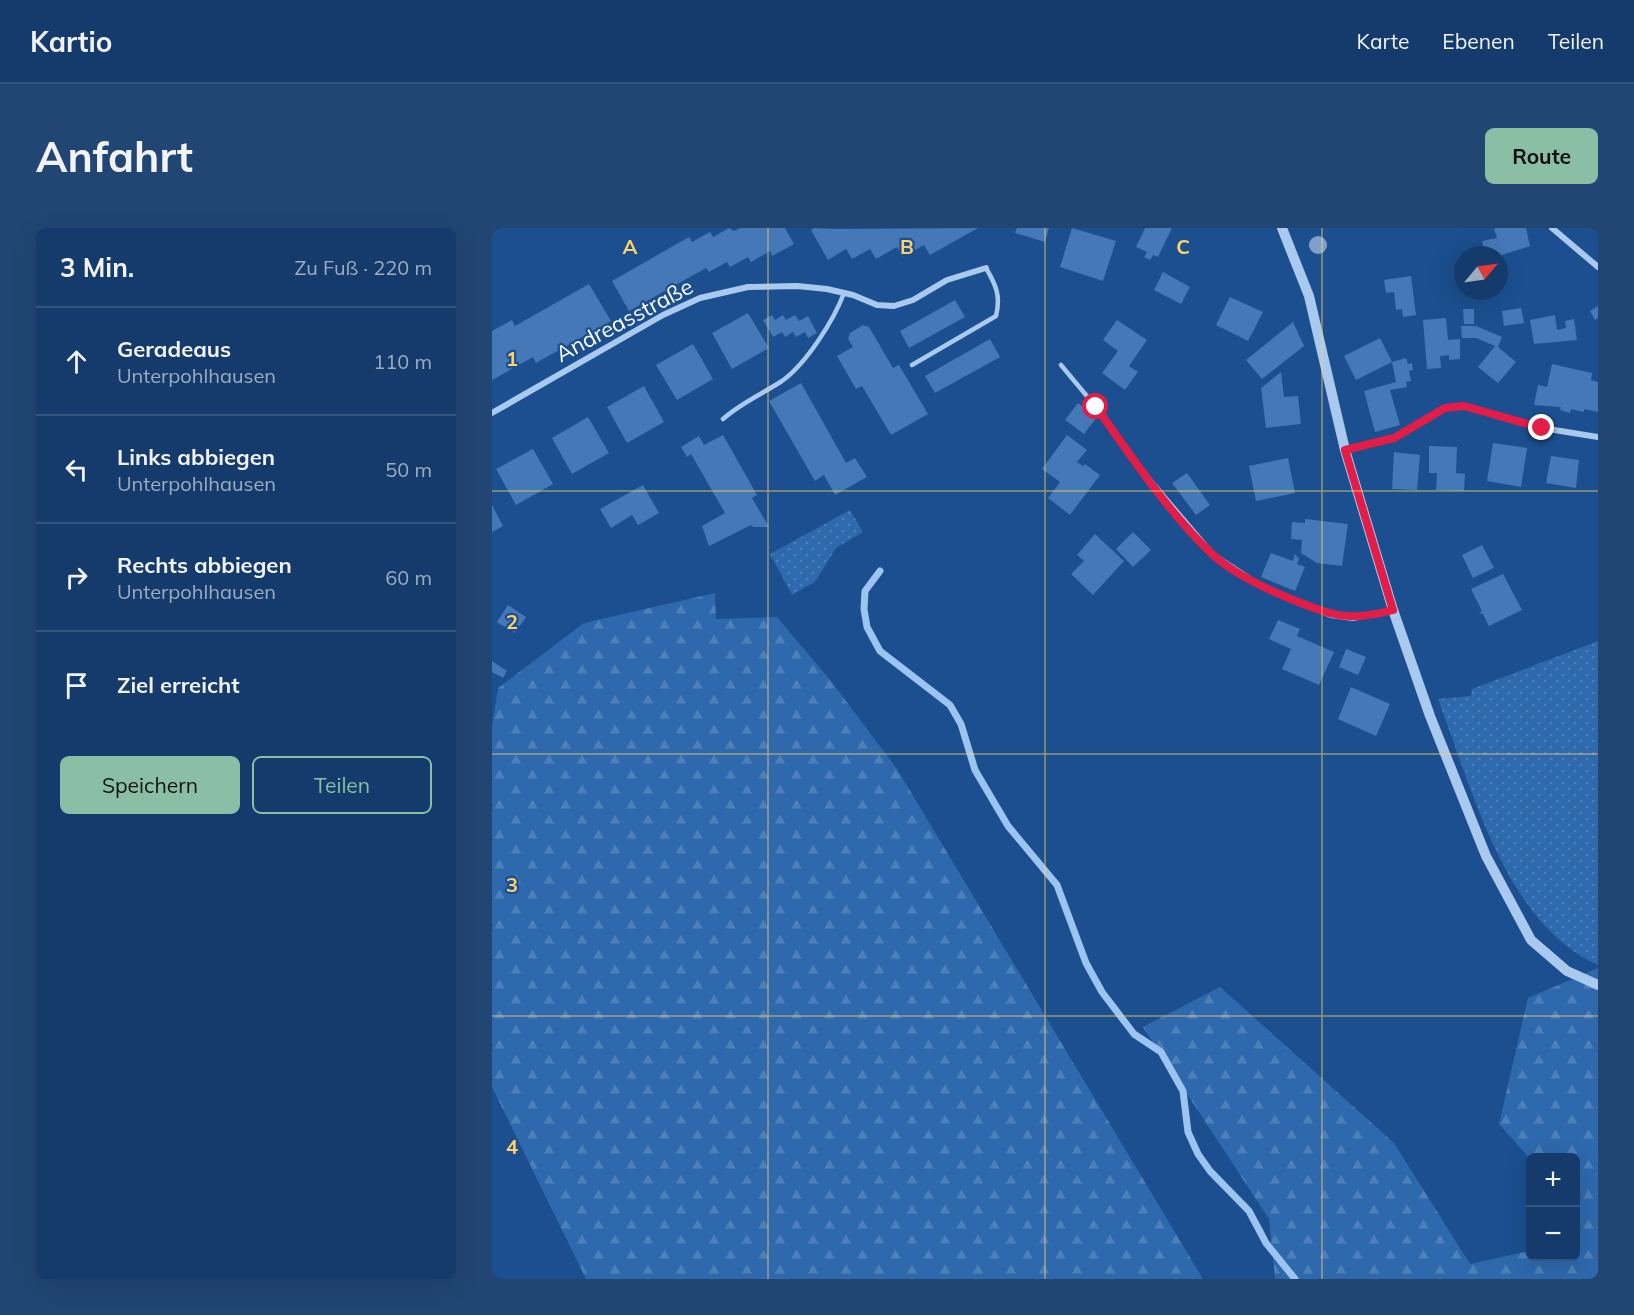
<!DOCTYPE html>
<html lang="de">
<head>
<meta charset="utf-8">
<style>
  body { margin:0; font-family:Mulish,sans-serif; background:#214673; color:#f1f3f6 }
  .controls { position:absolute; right:18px; bottom:18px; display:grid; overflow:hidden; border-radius:9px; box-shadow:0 6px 24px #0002 }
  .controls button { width:54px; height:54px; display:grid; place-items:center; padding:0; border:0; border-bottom:2px solid #33557e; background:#143b6b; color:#f1f3f6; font:30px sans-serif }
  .compass { position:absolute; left:962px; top:18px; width:54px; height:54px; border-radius:50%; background:#143b6b; box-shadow:0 6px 24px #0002; rotate:61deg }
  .stop { position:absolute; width:18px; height:18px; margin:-14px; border:4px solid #e11d48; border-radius:50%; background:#fff }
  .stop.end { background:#e11d48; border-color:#fff; box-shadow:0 2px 6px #0008 }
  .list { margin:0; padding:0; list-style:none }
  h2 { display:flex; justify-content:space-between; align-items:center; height:78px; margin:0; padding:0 24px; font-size:26px }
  h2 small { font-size:20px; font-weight:400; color:#9dadc1 }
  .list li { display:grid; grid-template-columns:39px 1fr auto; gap:18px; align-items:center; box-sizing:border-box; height:108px; padding:0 24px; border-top:2px solid #33557e }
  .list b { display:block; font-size:22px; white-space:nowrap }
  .list p { margin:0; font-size:20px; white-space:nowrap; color:#9dadc1 }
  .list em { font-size:20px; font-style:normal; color:#9dadc1 }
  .actions { display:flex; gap:12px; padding:18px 24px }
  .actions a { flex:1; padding:14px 0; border:2px solid #8abfa5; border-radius:9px; text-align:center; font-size:21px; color:#8abfa5 }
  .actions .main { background:#8abfa5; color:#111 }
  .icon { flex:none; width:33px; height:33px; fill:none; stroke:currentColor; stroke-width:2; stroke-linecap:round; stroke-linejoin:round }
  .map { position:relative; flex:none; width:1106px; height:1051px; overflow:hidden; border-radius:9px }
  header { display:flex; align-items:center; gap:36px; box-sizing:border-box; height:84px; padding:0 30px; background:#143b6b; border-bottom:2px solid #33557e }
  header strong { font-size:28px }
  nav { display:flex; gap:33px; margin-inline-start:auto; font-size:21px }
  .intro { display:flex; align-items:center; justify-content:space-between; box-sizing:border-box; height:144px; padding:0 36px }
  h1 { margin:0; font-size:42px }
  .button { padding:15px 27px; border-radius:9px; background:#8abfa5; color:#111; font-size:21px; font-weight:700 }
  main { display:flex; gap:36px; padding:0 36px }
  aside { flex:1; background:#143b6b; border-radius:9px; box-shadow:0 6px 24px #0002 }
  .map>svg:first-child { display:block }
  .grass { fill:url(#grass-dots) }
  .forest { fill:url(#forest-firs) }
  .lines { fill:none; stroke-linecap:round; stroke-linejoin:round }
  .stream { stroke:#9cc4f0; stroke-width:7 }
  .building { fill:#4478b7 }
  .service { stroke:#a9c9ee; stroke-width:4.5 }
  .minor { stroke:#a9c9ee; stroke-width:6 }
  .tertiary { stroke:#a9c9ee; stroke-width:10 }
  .tree { fill:#7ea0ca }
  .route { stroke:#e11d48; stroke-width:8 }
  .grid { fill:none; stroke:#ffd166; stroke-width:1.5; stroke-opacity:0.55 }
  .labels { text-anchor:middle; stroke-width:4.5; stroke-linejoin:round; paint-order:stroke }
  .street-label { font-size:22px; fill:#fff; stroke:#1b4f8f }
  .grid-label { font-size:20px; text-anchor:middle; font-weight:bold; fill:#ffd166; stroke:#1b4f8f; stroke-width:4.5; stroke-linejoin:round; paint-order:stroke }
</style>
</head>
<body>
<header>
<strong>Kartio</strong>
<nav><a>Karte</a><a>Ebenen</a><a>Teilen</a></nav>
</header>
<div class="intro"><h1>Anfahrt</h1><a class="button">Route</a></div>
<main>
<aside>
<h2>3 Min.<small>Zu Fuß · 220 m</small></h2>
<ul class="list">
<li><svg class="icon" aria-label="ahead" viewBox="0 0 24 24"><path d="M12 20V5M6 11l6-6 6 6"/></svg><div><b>Geradeaus</b><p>Unterpohlhausen</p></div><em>110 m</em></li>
<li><svg class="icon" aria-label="left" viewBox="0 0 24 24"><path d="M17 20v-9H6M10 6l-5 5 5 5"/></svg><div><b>Links abbiegen</b><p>Unterpohlhausen</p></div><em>50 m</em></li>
<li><svg class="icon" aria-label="right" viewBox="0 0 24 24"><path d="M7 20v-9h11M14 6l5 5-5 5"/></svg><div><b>Rechts abbiegen</b><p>Unterpohlhausen</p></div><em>60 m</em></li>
<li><svg class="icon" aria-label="arrive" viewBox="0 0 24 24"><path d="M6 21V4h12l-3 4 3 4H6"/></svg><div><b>Ziel erreicht</b></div></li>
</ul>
<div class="actions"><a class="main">Speichern</a><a>Teilen</a></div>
</aside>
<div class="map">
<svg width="1106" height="1051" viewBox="0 0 1106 1051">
  <defs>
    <pattern id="grass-dots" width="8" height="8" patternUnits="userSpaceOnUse" patternTransform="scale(1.5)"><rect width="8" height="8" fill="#2e69ad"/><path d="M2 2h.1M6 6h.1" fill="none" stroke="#4d80b9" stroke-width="1.8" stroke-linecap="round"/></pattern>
    <pattern id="forest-firs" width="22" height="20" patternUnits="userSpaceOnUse" patternTransform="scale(1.5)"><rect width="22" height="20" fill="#2e69ad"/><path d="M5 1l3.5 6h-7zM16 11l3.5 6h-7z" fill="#4d80b9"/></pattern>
  </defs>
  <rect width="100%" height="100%" fill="#1b4f8f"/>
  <path class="grass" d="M358 282 371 304 344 320 323 354 300 367 278 326Z
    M1106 413V737C1013 696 979 558 946 471L979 468 980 461Z"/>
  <path class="forest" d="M223 365 224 391 285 389 339 453 405 541 711 1051H94L0 859V499L6 460 92 395Z
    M1106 740V1051H783L777 991 651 799 728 759 902 915 978 1036 1038 1023V1028H1084V930L1038 931 1007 896 1036 770Z"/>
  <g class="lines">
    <path class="stream" d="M388 343 373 363 372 381 375 399 388 423 458 477 469 496 483 542 516 598 565 657 594 735 610 764 642 806 669 824 691 863 696 904 706 926 718 943 757 983 774 1015 803 1051"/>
  </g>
  <path class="building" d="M237 0 242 3 248 0H293L302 16 280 28 278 23 259 34 256 29 238 39 235 34 217 44 214 40 137 83 120 53 197 9 200 14 218 4 221 9Z
    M322 0 343 1 486 0 438 27 432 17 411 29 405 19 384 31 378 21 360 31 354 21 336 32 319 2Z
    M525 0H557L553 14 523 5Z
    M580 0 624 13 611 53 568 39Z
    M653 0H680L666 29 661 27 658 32 652 29 655 24 644 19Z
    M1005 0H1034L1038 18 1007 28 993 27 990 13 1005 10 1002 1Z
    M671 44 698 59 689 76 662 62Z
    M919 48 924 87 911 89 910 81 904 82 902 64 894 65 892 52Z
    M97 56 119 93 44 135 41 129 0 152V103L20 92 23 98Z
    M738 69 771 84 756 113 724 97Z
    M463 72 473 89 417 120 408 103Z
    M1106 78V90L1103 92 1098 83Z
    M1029 80 1032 95 1012 98 1010 83Z
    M971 81H982V96H972Z
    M256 85 277 120 240 141 220 105Z
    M280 87 283 92 291 87 294 92 303 87 307 93 316 88 325 105 316 110 313 104 304 109 301 104 293 109 290 104 281 109 271 92Z
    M1063 87 1065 102 1074 100 1073 93 1082 91 1085 112 1042 116 1038 92Z
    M954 90 956 112 968 111V131L957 132V127L948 128 949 140 935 141 931 92Z
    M625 92 655 112 637 138 646 144 633 162 610 145 626 123 611 112Z
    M801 94 812 118 770 151 754 132Z
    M371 97 377 99 401 140 407 137 436 186 399 207 370 158 364 161 345 128 361 119 356 111 358 105Z
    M969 98H984L1010 109 1006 119 1024 134 1006 155 986 139 1003 118 984 110H970Z
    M888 110 900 134 914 130 916 136 920 135 921 142 917 143 919 153 914 154 915 159 898 162 908 197 883 204 872 163 904 154 900 134 864 152 852 128Z
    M498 111 508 129 443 165 433 148Z
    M201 116 221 151 185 172 164 137Z
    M1060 136 1100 145 1099 152 1106 154V184L1092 181V184L1079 181 1078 185 1068 182 1069 179 1042 177 1046 157 1055 159Z
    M789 144 792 169 806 168 809 196 774 200 769 160Z
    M309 155 354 235 363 230 375 249 343 267 332 247 323 253 277 173Z
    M152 158 172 194 135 215 115 179Z
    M586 175 605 189 592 206 573 192Z
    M96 189 117 225 80 246 60 210Z
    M231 207 265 267 260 270 277 299H261L259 297 217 318 210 298 233 285 199 226 195 229 189 219 207 208 212 217Z
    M575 207 595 222 585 234 591 238 593 236 608 247 578 287 556 270 568 254 550 241Z
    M1001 215 1035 220 1029 259 995 253Z
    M937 218 965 219 964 245 973 246 972 263 944 262 945 245H937Z
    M41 221 61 256 24 277 4 241Z
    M902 224 928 227 925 262 900 261Z
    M1059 228 1087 232 1084 260 1054 255Z
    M796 230 803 265 764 273 757 238Z
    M695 245 718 277 704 287 680 255Z
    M151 257 167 285 146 297 140 287 119 300 108 281Z
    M0 277 11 298 0 304Z
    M813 291 856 296 850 338 825 335 809 325 810 312 799 311 800 294 813 295Z
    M641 304 659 322 641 339 624 321Z
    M603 306 632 333 601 367 579 346 592 333 585 327Z
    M990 317 1002 340 981 350 970 327Z
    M779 325 801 333 803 326 807 331 805 336 813 339 803 363 769 349Z
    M1011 346 1030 382 997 398 991 386 987 385 990 383 979 361Z
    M16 377 34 389 23 405 5 394Z
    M786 392 808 401 805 408 842 424 827 457 790 441 799 421 777 411Z
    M854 421 874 429 866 447 847 439Z
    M0 433 15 443 11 450 0 444Z
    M859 459 898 476 884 508 846 491Z"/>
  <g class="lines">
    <path class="service" d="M420 137 504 88C509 68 504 57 494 40
      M569 137 604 179 653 247
      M231 191C249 175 270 166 290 153 314 136 342 92 352 65"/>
    <path class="minor" d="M1060 0 1106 39
      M0 185 171 87 208 70 256 59 305 58 335 61 361 67 385 77 402 78 421 72 455 52 494 40
      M853 222 902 210 953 180 972 178 1050 200 1106 209
      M653 247 721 327 769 358 839 387 861 390 901 382"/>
    <path class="tertiary" d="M790 0 817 68 853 222 901 382 938 488 994 628 1039 712 1075 743 1106 757"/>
  </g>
  <circle class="tree" cx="826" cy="17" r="9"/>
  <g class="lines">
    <path class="route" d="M604 179C640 229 675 283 720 326 742 346 772 360 799 371 841 388 856 394 901 382L853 222 902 210 953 180 972 178 1050 200"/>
  </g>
  <path class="grid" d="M276 0V1051M553 0V1051M830 0V1051M0 263H1106M0 526H1106M0 788H1106"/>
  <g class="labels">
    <g class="street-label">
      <text transform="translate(132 92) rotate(-28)" y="8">Andreasstraße</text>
    </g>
  </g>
  <g class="grid-label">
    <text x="138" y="26">A</text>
    <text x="415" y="26">B</text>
    <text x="691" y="26">C</text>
    <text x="20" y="138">1</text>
    <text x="20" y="401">2</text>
    <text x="20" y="664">3</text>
    <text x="20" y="926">4</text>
  </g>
</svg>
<div class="controls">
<button>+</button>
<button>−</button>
</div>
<svg class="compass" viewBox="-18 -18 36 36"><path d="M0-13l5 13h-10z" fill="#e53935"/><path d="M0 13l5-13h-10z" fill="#9dadc1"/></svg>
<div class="stop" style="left:604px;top:179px"></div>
<div class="stop end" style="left:1050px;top:200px"></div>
</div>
</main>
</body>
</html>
